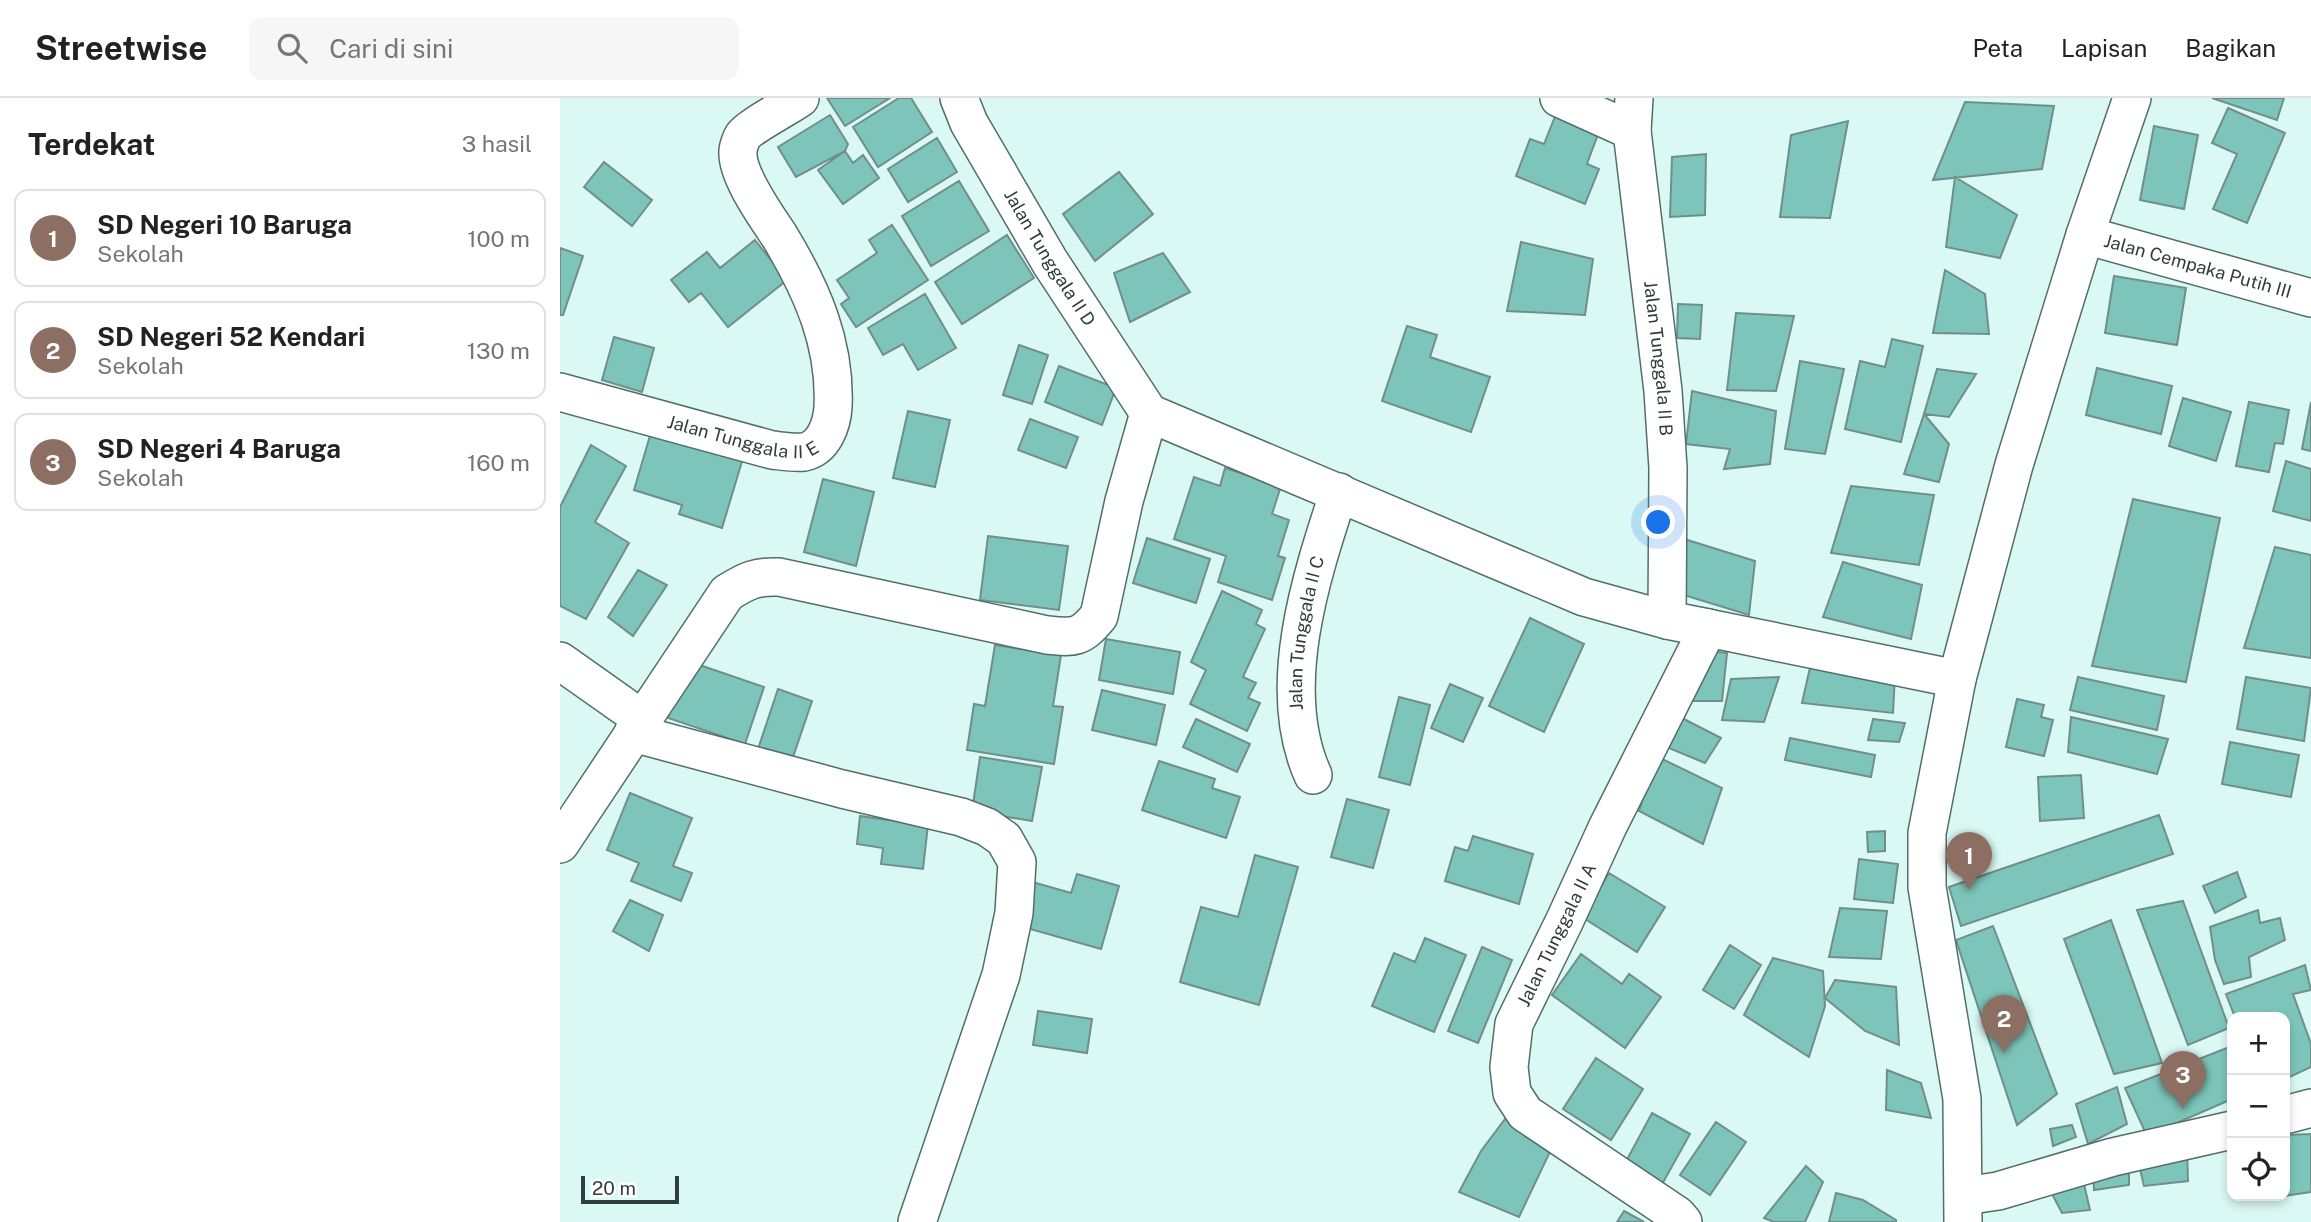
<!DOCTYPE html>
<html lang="id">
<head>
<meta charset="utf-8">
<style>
  body { margin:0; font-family:"Public Sans",sans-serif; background:#f6f6f6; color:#222 }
  .controls { position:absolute; right:21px; bottom:21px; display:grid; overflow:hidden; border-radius:14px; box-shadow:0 4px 10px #0003 }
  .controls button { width:63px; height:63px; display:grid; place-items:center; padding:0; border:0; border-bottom:2px solid #e0e0e0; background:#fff; color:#222; font:35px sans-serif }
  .scale { position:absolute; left:21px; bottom:18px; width:98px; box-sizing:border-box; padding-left:7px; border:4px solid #303d3b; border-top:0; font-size:19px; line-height:24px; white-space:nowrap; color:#303d3b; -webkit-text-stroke:5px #fff; paint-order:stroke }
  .you { position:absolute; left:1099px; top:425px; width:24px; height:24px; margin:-18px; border:5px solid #fff; border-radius:50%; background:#1a73e8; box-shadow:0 0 0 10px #1a73e833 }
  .badge { display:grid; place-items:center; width:46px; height:46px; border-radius:50%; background:#2563eb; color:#fff; font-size:23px; font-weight:700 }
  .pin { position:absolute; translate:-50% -58px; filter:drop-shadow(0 2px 4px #0008) }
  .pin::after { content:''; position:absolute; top:37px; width:24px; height:21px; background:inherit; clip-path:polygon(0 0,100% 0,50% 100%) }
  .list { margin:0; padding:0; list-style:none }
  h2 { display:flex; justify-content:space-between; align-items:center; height:91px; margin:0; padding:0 28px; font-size:30px }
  h2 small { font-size:23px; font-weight:400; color:#767676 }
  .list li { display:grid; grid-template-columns:46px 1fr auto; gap:21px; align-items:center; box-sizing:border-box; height:98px; margin:0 14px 14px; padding:0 14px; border:2px solid #e0e0e0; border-radius:14px }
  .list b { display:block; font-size:26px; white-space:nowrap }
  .list p { margin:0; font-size:23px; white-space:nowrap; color:#767676 }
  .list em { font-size:23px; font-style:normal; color:#767676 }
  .icon { flex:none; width:38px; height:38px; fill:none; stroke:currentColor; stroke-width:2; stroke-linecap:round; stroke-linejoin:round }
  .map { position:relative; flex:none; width:1751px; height:1124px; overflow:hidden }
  header { display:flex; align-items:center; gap:42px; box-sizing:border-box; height:98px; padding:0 35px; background:#fff; border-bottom:2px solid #e0e0e0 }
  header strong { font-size:33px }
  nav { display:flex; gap:38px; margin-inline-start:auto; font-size:24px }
  .search { width:490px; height:63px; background:#f6f6f6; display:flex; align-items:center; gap:18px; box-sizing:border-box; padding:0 24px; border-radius:14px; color:#767676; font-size:26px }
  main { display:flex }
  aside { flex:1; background:#fff }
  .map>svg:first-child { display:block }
  .building { fill:#7dc5ba; stroke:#728e89; stroke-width:2 }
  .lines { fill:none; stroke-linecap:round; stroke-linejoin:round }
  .minor-casing { stroke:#536e6a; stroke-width:40 }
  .minor { stroke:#fff; stroke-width:37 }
  .labels { text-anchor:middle; stroke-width:6; stroke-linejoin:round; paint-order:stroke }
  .street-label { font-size:18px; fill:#303d3b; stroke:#fff }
</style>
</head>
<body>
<header>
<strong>Streetwise</strong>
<div class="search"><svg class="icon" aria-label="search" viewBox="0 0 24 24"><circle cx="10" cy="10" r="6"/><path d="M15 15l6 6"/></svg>Cari di sini</div>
<nav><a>Peta</a><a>Lapisan</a><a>Bagikan</a></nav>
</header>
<main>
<aside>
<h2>Terdekat<small>3 hasil</small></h2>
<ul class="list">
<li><span class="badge" style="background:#8d6e63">1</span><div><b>SD Negeri 10 Baruga</b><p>Sekolah</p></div><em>100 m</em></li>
<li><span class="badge" style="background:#8d6e63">2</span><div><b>SD Negeri 52 Kendari</b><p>Sekolah</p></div><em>130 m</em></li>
<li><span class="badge" style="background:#8d6e63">3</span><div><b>SD Negeri 4 Baruga</b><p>Sekolah</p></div><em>160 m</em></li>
</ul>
</aside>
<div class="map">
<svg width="1751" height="1124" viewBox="0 0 1751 1124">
  <rect width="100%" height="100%" fill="#daf9f4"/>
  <path class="building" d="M267 0H330L285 28Z
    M339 0H351L372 34 318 69 293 29Z
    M1652 0H1724L1717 22Z
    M1405 4 1494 8 1482 71 1373 82Z
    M1668 10 1725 35 1687 125 1653 111 1677 56 1652 45Z
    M998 11 1041 28 1027 66 1039 71 1025 106 956 78 970 41 984 46Z
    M270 17 288 46 285 53 236 79 218 49Z
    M1288 23 1270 120 1220 119 1231 37Z
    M1594 28 1638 37 1624 111 1580 102Z
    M377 40 397 74 348 104 328 71Z
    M285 53 293 65 303 57 319 80 283 106 258 72Z
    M1146 56 1145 117 1110 119 1112 59Z
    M44 64 92 102 72 128 24 89Z
    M559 74 593 116 535 163 503 116Z
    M1395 79 1457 117 1440 160 1386 149Z
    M399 83 429 133 371 168 342 118Z
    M332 127 368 182 296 229 281 206 289 200 277 182 317 155 309 142Z
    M447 137 474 180 402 226 375 184Z
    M195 142 227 182 168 229 141 195 129 204 111 182 147 154 160 170Z
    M961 144 1033 161 1025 217 947 213Z
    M0 150 23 158 3 217H0Z
    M603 155 630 194 570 224 554 175Z
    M1385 172 1425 196 1429 236 1373 235Z
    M1554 178 1626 190 1617 247 1545 235Z
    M365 196 396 250 358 272 343 246 323 257 308 230Z
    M1118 206 1142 207 1140 241 1117 240Z
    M1176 215 1234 218 1216 293 1167 292Z
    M847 228 877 237 870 259 930 279 911 334 822 303Z
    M54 239 94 250 82 294 42 282Z
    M1332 241 1363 248 1341 344 1285 331 1300 263 1325 269Z
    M459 247 488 257 472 306 443 297Z
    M1240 263 1284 271 1265 356 1225 351Z
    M499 268 556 290 542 327 485 304Z
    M1537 270 1612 288 1601 336 1526 317Z
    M1377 271 1416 276 1389 319 1364 316Z
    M1132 293 1216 313 1210 366 1164 371 1170 351 1126 346Z
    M1623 300 1671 314 1656 363 1609 348Z
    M1689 304 1729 312 1723 346 1715 345 1709 374 1676 368Z
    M1751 304V353L1742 351Z
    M348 313 390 322 375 389 333 380Z
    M1364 316 1389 346 1379 384 1344 376Z
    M470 321 518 339 506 370 458 352Z
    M92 331 183 360 162 430 119 416 122 407 74 392Z
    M31 347 66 368 35 424 69 445 26 521 0 508V409Z
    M1726 363 1751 371V423L1713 413Z
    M665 370 721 388 712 416 729 422 718 458 725 460 712 502 658 484 666 458 614 441 634 379 660 388Z
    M263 381 314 394 296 468 244 454Z
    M1291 388 1374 397 1359 467 1271 455Z
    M1573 401 1660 420 1626 584 1532 568Z
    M428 438 508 448 499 512 420 502Z
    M587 440 650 461 636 505 573 485Z
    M1121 440 1195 463 1189 517 1114 494Z
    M1715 449 1751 457V560L1684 550Z
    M1283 464 1362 487 1351 541 1263 519Z
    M78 472 107 487 73 538 48 519Z
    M662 493 702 512 696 526 705 531 683 579 696 585 688 600 700 605 687 633 630 606 646 572 631 564Z
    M970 520 1024 546 984 634 929 608Z
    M546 541 620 554 613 596 539 582Z
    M435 547 501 557 493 608 503 609 494 666 407 652 414 606 425 608Z
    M1143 552 1167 555 1162 603H1122Z
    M128 563 204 589 185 646 108 620Z
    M1251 565 1335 576 1333 615 1242 605Z
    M1219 579 1204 624 1162 622 1171 581Z
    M1518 579 1604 598 1597 632 1510 612Z
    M1686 579 1751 590 1744 643 1677 631Z
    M890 586 923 600 903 644 871 630Z
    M218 591 252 603 231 665 197 654Z
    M542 592 605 607 596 647 532 632Z
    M839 599 870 607 850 687 819 679Z
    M1457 601 1484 607 1481 619 1493 622 1484 658 1446 649Z
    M1114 616 1161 640 1145 665 1104 648Z
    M1511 619 1608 641 1597 676 1508 654Z
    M636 621 690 646 677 674 623 649Z
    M1313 621 1345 625 1339 644 1308 642Z
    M1230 640 1315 657 1311 679 1225 662Z
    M1670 644 1739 657 1731 699 1662 686Z
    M1096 658 1162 690 1143 746 1079 713Z
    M420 659 482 669 472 723 412 713Z
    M599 663 655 681 652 690 680 699 666 740 582 712Z
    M1521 677 1524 720 1480 723 1478 679Z
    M70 695 132 720 113 768 132 775 121 803 71 783 79 765 47 752Z
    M787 701 829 712 813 770 771 759Z
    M330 708 368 727 363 771 321 766 323 750 297 746 300 718 328 722Z
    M1599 717 1613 756 1401 828 1389 789Z
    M1325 733V753L1308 754 1307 734Z
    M913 738 973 756 959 806 885 783 895 749 908 753Z
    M695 757 738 769 699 907 620 884 641 809 678 819Z
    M1299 761 1338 766 1333 805 1294 801Z
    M1677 774 1686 799 1655 815 1643 788Z
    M1049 775 1105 809 1077 854 1022 819Z
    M517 776 559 788 541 851 456 827 469 783 511 795Z
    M70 802 103 817 89 853 53 833Z
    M1623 803 1669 930 1628 947 1577 812Z
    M1280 810 1327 813 1321 861 1269 859Z
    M1698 812 1700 825 1720 820 1725 842 1689 859 1691 879 1664 886 1655 862 1650 829Z
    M1551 822 1602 965 1554 976 1504 841Z
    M1433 828 1497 996 1457 1027 1396 842Z
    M865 840 906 857 874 934 812 908 834 855 855 864Z
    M1170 847 1201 867 1174 911 1143 892Z
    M922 849 952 862 918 945 888 933Z
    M1021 856 1062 886 1069 876 1101 899 1065 950 992 897Z
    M1213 860 1263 873 1265 908 1249 959 1184 917Z
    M1745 867 1751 892 1733 896 1751 946V969L1725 981V919H1675L1666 896Z
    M1275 882 1336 889 1339 947 1305 933 1265 900Z
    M478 913 532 921 527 955 473 947Z
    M1672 948V1001L1587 1038 1565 990Z
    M1036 960 1083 991 1051 1042 1003 1011Z
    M1327 972 1361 985 1371 1020 1326 1012Z
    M1557 989 1567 1026 1528 1046 1516 1006Z
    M1092 1015 1130 1036 1100 1090 1063 1069Z
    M948 1017 996 1041 959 1119 899 1094 921 1053Z
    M1156 1024 1186 1044 1150 1097 1120 1077Z
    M1512 1027 1516 1039 1493 1048 1490 1031Z
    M1751 1036V1094L1725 1098V1037Z
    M1627 1049 1628 1083 1584 1088 1577 1058Z
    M1569 1067V1087L1534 1092 1533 1070Z
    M1246 1068 1263 1084 1245 1124H1214L1204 1120Z
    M1524 1086 1530 1112 1502 1115 1492 1096Z
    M1276 1095 1303 1102 1336 1122V1124H1269Z
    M1694 1098H1725L1694 1102Z
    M1064 1113 1084 1124H1057Z"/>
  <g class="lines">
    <defs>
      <g id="minor">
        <path id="s1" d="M399 0 409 25 490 164 589 315"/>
        <path d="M999 0 1072 33"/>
        <path id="s2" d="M1074 0 1072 33 1103 293 1108 370 1107 522"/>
        <path id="s3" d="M1525 137 1751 200"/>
        <path id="s4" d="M0 294 212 352C222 353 234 355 244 354 264 350 272 326 273 309 276 246 252 192 220 139 207 119 176 77 178 53 178 50 181 41 183 38 189 29 229 8 240 0"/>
        <path d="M1148 530 1397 581"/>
        <path d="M0 563 82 621"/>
        <path d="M73 635 282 691 401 719 427 729 444 741 457 764 454 815 441 877 357 1124"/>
        <path id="s5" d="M753 677C714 591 751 479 779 394"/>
        <path d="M0 746 167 495C186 483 196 478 219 479L487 537C515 540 521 540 539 518L564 403 589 315 1024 499 1107 522 1148 530 1048 728 1004 824 954 926 949 969 952 995 965 1015 1117 1117 1123 1124"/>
        <path d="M1725 1017 1751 1010"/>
        <path d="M1404 1098 1438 1093 1553 1059 1672 1032"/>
        <path d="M1403 1124 1402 1001 1367 789V735L1397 581 1454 367 1525 137 1572 0"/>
      </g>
    </defs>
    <use href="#minor" class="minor-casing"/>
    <use href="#minor" class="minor"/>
  </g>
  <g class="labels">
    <g class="street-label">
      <text dy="6" stroke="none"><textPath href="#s1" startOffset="184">Jalan Tunggala II D</textPath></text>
      <text dy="6" stroke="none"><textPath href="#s3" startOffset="117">Jalan Cempaka Putih III</textPath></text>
      <text dy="6" stroke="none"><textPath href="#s2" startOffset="262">Jalan Tunggala II B</textPath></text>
      <text dy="6" stroke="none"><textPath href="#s4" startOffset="189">Jalan Tunggala II E</textPath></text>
      <text dy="6" stroke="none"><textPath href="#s5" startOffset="145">Jalan Tunggala II C</textPath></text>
      <text transform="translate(997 837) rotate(-64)" y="6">Jalan Tunggala II A</text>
    </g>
  </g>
</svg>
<div class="controls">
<button>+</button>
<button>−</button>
<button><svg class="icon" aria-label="locate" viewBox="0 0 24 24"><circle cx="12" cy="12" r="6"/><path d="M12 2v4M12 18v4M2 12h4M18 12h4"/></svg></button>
</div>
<div class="scale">20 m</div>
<div class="you"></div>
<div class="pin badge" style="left:1409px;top:792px;background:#8d6e63">1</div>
<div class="pin badge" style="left:1444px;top:955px;background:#8d6e63">2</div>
<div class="pin badge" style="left:1623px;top:1011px;background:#8d6e63">3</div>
</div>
</main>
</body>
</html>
